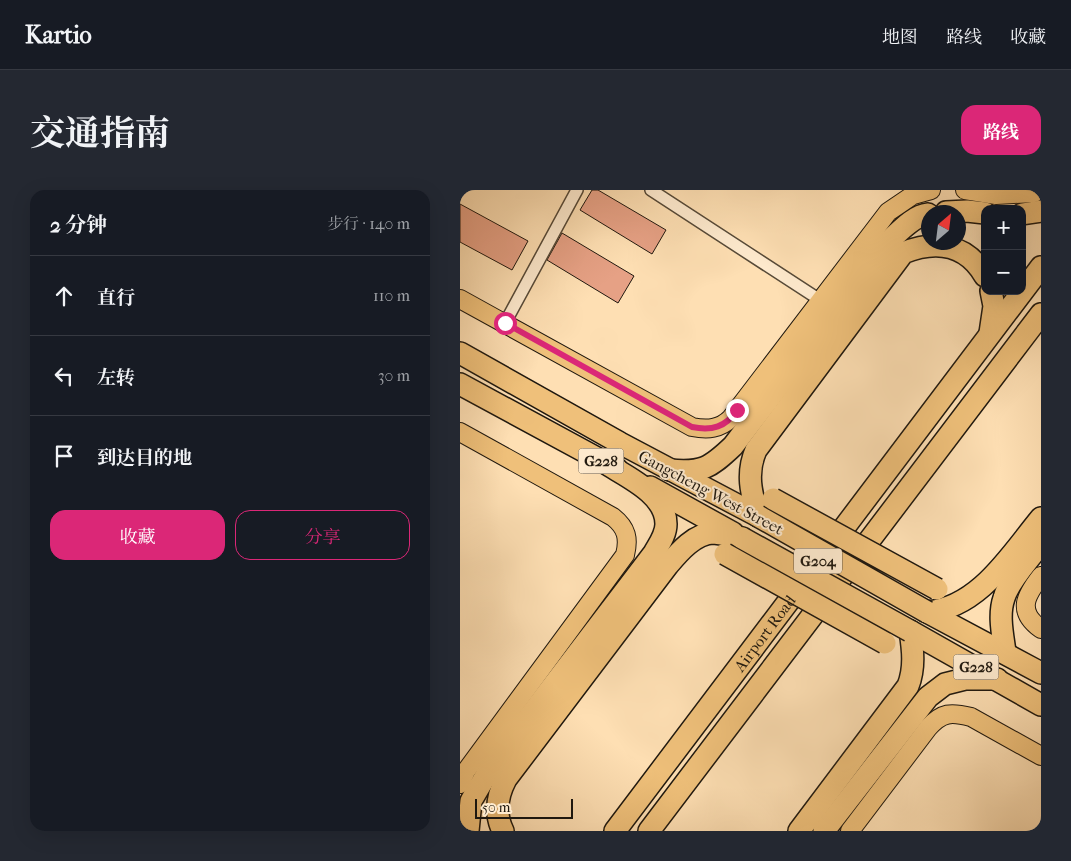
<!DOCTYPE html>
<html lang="zh">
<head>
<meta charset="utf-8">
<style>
  body { margin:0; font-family:"IM FELL French Canon","Noto Serif SC",serif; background:#242831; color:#f1f3f6 }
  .controls { position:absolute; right:15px; top:15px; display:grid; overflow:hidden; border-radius:10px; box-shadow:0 5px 20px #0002 }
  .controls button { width:45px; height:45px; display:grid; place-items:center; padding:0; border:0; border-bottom:1px solid #363941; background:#171b24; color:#f1f3f6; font:25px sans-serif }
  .compass { position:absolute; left:461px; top:15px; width:45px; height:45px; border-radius:50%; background:#171b24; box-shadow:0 5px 20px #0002; rotate:28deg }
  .scale { position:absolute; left:15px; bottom:12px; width:98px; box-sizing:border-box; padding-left:5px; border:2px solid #1f180f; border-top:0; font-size:14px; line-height:18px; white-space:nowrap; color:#1f180f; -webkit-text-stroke:4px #feeace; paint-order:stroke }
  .stop { position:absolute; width:15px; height:15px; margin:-11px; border:4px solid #db2777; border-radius:50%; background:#fff }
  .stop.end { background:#db2777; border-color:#fff; box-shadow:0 1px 5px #0008 }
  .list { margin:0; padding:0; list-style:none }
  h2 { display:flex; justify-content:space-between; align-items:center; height:65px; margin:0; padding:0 20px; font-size:21px }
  h2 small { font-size:16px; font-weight:400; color:#9ea1a6 }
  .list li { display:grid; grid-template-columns:32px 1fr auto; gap:15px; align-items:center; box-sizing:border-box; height:80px; padding:0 20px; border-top:1px solid #363941 }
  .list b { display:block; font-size:19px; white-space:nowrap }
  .list em { font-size:16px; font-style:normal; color:#9ea1a6 }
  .actions { display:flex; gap:10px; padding:15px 20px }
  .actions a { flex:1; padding:11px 0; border:1px solid #db2777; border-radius:15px; text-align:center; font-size:18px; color:#db2777 }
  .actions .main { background:#db2777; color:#fff }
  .icon { flex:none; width:28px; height:28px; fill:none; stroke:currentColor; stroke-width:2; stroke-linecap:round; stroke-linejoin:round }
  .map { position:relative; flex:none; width:581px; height:641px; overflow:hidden; border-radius:15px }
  header { display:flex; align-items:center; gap:30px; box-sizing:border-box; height:70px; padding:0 25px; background:#171b24; border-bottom:1px solid #363941 }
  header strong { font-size:24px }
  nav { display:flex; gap:28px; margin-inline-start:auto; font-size:18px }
  .intro { display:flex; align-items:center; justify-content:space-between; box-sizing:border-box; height:120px; padding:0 30px }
  h1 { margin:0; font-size:35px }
  .button { padding:12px 22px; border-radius:15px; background:#db2777; color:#fff; font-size:18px; font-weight:700 }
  main { display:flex; gap:30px; padding:0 30px }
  aside { flex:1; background:#171b24; border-radius:15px; box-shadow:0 5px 20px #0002 }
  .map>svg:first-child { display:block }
  .building { fill:#e6a185; stroke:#1f180f }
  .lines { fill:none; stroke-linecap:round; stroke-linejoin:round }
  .street-casing { stroke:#574a38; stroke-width:14 }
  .primary-casing { stroke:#1f180f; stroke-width:20 }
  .highway-casing { stroke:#1f180f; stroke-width:24 }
  .street { stroke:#feeace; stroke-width:11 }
  .primary { stroke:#efc07a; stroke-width:18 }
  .highway { stroke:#efc07a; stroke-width:21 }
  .highway-bridge-casing { stroke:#1f180f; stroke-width:24; stroke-linecap:butt }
  .highway-bridge { stroke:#efc07a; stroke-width:21 }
  .route { stroke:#db2777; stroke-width:6 }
  .labels { text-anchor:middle; stroke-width:4; stroke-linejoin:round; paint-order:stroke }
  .shield { fill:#feeace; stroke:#625748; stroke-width:1 }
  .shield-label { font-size:15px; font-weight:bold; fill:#1f180f }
  .street-label { font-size:16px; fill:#1f180f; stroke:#feeace }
</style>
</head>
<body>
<header>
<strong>Kartio</strong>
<nav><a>地图</a><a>路线</a><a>收藏</a></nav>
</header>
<div class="intro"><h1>交通指南</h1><a class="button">路线</a></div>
<main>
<aside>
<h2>2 分钟<small>步行 · 140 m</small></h2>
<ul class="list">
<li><svg class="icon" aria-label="ahead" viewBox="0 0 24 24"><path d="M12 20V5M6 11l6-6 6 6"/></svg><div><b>直行</b></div><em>110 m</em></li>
<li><svg class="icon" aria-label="left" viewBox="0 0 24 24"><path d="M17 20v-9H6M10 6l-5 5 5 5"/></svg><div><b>左转</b></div><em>30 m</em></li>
<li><svg class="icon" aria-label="arrive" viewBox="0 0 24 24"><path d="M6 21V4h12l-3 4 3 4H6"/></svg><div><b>到达目的地</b></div></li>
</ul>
<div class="actions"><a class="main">收藏</a><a>分享</a></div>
</aside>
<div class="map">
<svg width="581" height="641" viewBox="0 0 581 641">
  <rect width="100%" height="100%" fill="#fedfb3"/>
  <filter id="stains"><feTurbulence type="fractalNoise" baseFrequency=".004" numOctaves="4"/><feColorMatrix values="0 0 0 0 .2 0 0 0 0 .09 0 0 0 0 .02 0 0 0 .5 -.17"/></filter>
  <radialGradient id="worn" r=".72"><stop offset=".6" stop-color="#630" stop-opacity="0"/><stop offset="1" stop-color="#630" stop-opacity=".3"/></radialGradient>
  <path class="building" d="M132 0H138L206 40 192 64 120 20Z
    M0 14 68 51 52 80 0 52Z
    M102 43 174 86 158 113 87 70Z"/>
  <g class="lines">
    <defs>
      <path id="street" d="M191 0 360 110
        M45 133 117 0"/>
      <path id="primary" d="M505 0 536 5 574 3 579 0
        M0 109 232 237C248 240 260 239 271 228L428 22 453 5 471 0
        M0 242 153 327C167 338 169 349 165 365L6 581 0 594
        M581 386C566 405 556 421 581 439
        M390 641 468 538C482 522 491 522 511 527L581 566"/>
      <g id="highway">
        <path d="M486 22 507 21 525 23"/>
        <path d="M562 24 581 21"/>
        <path d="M530 143 534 116 531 101"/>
        <path d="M0 163 160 253 298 326"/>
        <path d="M0 194 157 279"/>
        <path d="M210 280C242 283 250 278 273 256L429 51C439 42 454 25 468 24"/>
        <path d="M190 297 273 343"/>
        <path d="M298 326C291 303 286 283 296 260L443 63C475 50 506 53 525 86"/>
        <path d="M467 422C519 418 551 364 581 328"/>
        <path d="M467 422 581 483"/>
        <path d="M450 441 581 515"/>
        <path d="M545 462C543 446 538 425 544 408 549 390 570 369 581 353"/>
        <path d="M8 641 11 611 31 577 194 363C199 354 206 345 206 334 206 304 167 287 145 273"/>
        <path d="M43 641C34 623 37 606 46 589L208 375C219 362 235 343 254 343 263 344 273 346 282 348"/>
        <path id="s1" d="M155 641 581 77"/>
        <path d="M189 641 581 124"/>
        <path d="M339 641 448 496C455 478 453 460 450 441"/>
        <path d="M364 641 468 507 485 494 505 489H537"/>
      </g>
    </defs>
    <use href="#street" class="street-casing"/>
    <use href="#primary" class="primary-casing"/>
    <use href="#highway" class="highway-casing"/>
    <use href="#street" class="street"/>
    <use href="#primary" class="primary"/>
    <use href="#highway" class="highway"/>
    <defs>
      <path id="highway-bridge" d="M313 309 477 399
        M298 326 467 422
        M282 348 450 441
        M265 364 425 453"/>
    </defs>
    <use href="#highway-bridge" class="highway-bridge-casing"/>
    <use href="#highway-bridge" class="highway-bridge"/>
  </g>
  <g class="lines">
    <path class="route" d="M45 133 232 237C252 241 266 237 277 220"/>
  </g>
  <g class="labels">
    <g class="shield">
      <rect x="118.5" y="258.5" width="45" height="25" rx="4"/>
      <rect x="334" y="358.5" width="48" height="25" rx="4"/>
      <rect x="493.5" y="464.5" width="45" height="25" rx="4"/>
    </g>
    <g class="shield-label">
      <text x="141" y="276">G228</text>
      <text x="358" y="376">G204</text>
      <text x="516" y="482">G228</text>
    </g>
    <g class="street-label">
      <text transform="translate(251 302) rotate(28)" y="6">Gangcheng West Street</text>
      <text dy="6" stroke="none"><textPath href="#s1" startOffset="248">Airport Road</textPath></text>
    </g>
  </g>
  <rect width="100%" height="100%" filter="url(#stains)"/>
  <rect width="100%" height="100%" fill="url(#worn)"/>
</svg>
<div class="controls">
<button>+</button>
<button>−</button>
</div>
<svg class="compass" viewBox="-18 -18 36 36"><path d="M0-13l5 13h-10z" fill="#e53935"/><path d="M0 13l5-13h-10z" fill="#9ea1a6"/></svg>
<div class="scale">50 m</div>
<div class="stop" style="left:45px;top:133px"></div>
<div class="stop end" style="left:277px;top:220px"></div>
</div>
</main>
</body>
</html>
